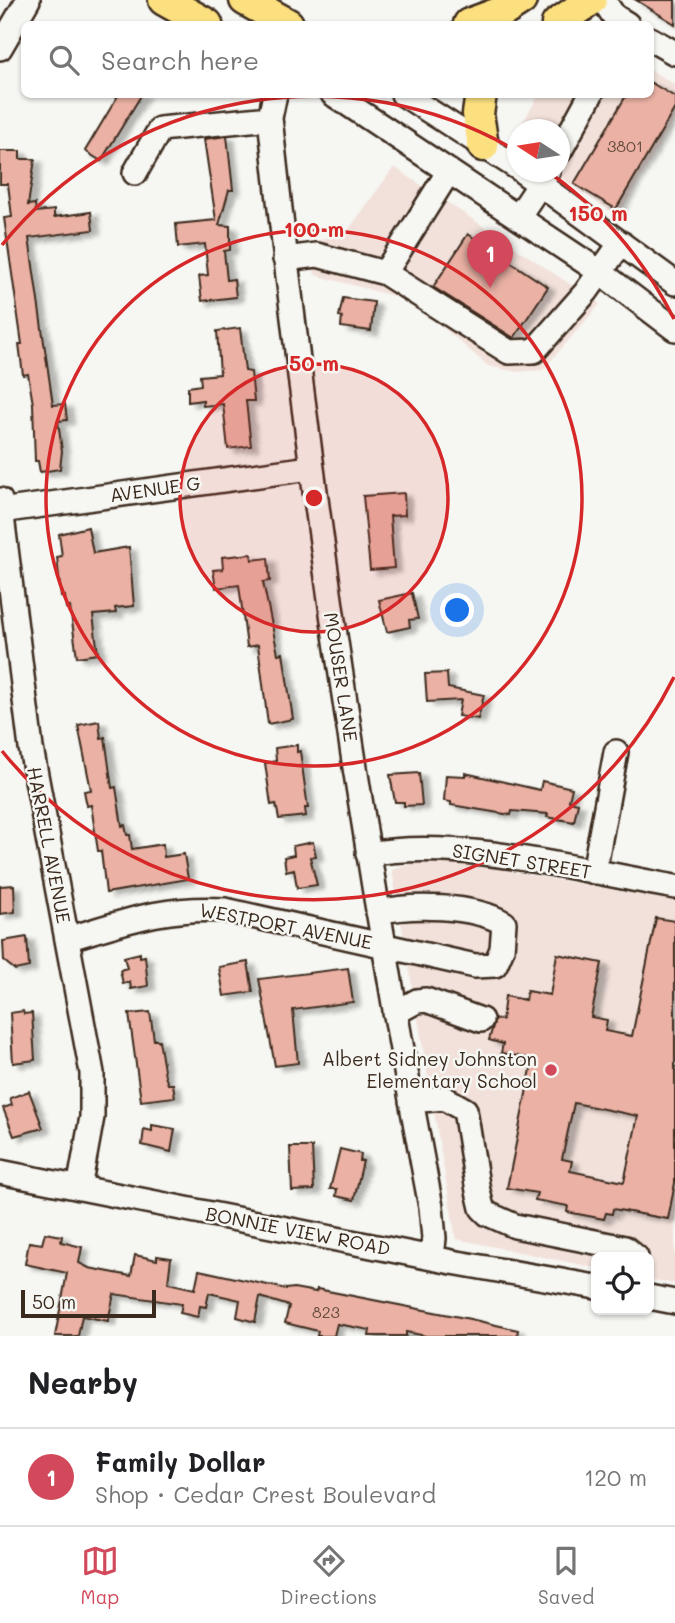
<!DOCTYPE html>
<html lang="en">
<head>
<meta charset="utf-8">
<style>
  body { margin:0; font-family:Mali,sans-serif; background:#f2f2f2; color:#202124 }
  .controls { position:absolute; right:21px; bottom:21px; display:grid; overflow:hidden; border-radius:10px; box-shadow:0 2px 5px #0004 }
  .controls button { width:63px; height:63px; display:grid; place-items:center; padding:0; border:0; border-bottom:2px solid #e0e0e0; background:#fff; color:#202124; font:35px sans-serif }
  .compass { position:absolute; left:507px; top:119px; width:63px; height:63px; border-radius:50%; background:#fff; box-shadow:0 2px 5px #0004; rotate:282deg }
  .scale { position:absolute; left:21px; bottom:18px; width:135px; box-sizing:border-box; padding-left:7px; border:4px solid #3b2a1e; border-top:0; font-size:19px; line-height:24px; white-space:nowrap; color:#3b2a1e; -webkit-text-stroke:5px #f6f6f2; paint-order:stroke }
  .you { position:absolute; left:458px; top:611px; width:24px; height:24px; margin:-18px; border:5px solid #fff; border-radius:50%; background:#1a73e8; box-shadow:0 0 0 10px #1a73e833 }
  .badge { display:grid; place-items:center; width:46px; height:46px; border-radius:50%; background:#d1495b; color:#fff; font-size:23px; font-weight:700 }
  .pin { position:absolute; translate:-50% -58px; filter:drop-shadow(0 2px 4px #0008) }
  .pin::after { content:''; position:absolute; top:37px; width:24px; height:21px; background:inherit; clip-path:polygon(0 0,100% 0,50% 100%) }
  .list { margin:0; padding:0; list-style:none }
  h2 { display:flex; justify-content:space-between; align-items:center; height:91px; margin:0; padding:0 28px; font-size:30px }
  h2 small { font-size:23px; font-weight:400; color:#757577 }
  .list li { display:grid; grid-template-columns:46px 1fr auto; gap:21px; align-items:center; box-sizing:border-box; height:98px; padding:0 28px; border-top:2px solid #e0e0e0 }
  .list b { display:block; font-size:26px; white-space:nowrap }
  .list p { margin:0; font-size:23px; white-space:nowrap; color:#757577 }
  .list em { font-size:23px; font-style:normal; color:#757577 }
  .icon { flex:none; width:38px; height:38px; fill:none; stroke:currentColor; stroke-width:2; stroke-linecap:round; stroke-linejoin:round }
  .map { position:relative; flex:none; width:675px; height:1336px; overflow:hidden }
  .search { position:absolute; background:#fff; box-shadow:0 2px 5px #0004; left:21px; right:21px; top:21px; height:77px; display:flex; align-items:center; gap:18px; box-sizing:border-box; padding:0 24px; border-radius:10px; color:#757577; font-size:26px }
  .sheet { height:189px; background:#fff }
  nav { display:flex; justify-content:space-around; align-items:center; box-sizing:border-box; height:98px; border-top:2px solid #e0e0e0; background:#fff; font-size:19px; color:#757577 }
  nav a { display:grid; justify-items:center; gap:4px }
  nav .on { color:#d1495b }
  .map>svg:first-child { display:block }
  .built { fill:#f2e1db }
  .building { fill:#eab1a4; stroke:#3b2a1e; stroke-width:2; fill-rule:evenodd; filter:url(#shadow) }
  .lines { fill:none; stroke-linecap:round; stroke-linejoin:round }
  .minor-casing { stroke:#3b2a1e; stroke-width:28 }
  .major-casing { stroke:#3b2a1e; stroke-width:35 }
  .minor { stroke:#f6f6f2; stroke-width:23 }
  .major { stroke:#fce080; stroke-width:30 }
  .ring { fill:none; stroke:#d62828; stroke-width:3.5 }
  .poi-dot { fill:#d1495b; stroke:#f6f6f2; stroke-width:2.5 }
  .labels { text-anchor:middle; stroke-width:5; stroke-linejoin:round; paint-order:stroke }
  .number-label { font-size:16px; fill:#674c40 }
  .street-label { font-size:19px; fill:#3b2a1e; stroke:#f6f6f2 }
  .poi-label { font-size:19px; fill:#3b2a1e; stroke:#f6f6f2; text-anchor:end }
  .centre { fill:#d62828; stroke:#f6f6f2; stroke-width:3.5 }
  .ring-label { font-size:21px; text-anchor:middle; font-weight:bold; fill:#d62828; stroke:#f6f6f2; stroke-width:5; stroke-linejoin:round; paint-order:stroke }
</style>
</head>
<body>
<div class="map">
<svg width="675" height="1336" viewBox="0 0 675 1336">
  <defs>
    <filter id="shadow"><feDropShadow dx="7" dy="4" stdDeviation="2" flood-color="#0004"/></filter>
  </defs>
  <rect width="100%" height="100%" fill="#f6f6f2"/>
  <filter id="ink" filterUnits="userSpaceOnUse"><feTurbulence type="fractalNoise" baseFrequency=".0143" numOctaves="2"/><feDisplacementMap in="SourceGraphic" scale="14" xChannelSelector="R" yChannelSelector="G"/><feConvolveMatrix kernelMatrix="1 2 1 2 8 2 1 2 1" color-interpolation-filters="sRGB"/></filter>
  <g filter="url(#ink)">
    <path class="built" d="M651 70 675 85V117L618 216 552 172H560V130H518L539 95 650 94Z
      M394 167 600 304 543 370 518 372 488 366 412 301 315 275 310 243 347 232Z
      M422 860 476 865 675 901V1284L649 1279V1257H596V1268L456 1239 392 870Z"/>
    <path class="building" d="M636 0H675V24Z
      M650 82 675 97V108L616 209 574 184 627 94H650Z
      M119 94H142L101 161 85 151Z
      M227 136 233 190H229L219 225 230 226V250L224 251 227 280 234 279 236 297 202 301 199 276 208 275 205 244 178 247 176 224 216 220 204 139Z
      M0 151H20V159H35L28 205 35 204 36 212 54 210V217L91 212 93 230 29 238 53 405 65 404 67 420 58 421 62 451 60 469 40 472 38 461H35L33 404 28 374 23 375 19 344H22L4 218 12 217 8 184H0Z
      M468 234 548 287 514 338 433 287Z
      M343 298 374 302 371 331 341 327 342 317 339 316Z
      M240 328 245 371 251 372 254 401H246L251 446 228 449 223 404 203 406V400L188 402V387L201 385 200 376 220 374 217 331Z
      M404 493 405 515 390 516 394 568 370 570 363 496Z
      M88 527 93 553 129 547 134 606 115 608 116 613 93 615 98 654 77 657 70 607 66 608 65 596 61 597 57 557 62 556 59 534Z
      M251 554 252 560 268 558 270 581 263 582 278 654 283 653 293 719 268 724 258 645 247 647 239 585 216 588 213 570 223 569 222 557Z
      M412 593 418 619 409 620 410 627 387 632 379 600Z
      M447 673 448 688 484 695 478 719 458 716 461 700 427 702 425 674Z
      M99 721 101 738 105 737 112 788 116 787 122 826 125 825 127 835H130L132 849 163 844 164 857 184 854 188 879 106 893 101 851H98L91 805 87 806 84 791 91 790 78 725Z
      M297 745V752L300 751 308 808H305L306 816 279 819 276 804 271 805 265 763 276 761 275 748Z
      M419 773 422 805 404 806V802H395L390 775Z
      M465 773 540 790 542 781 572 788 569 801 578 803 574 822 547 817 548 814 512 811 511 815 451 805V802L444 801 446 775 465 776Z
      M313 842 316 856 310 857 317 885 297 888 294 869 286 871 284 857 294 855 293 846Z
      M14 885 15 912 0 914V886Z
      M656 918 675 921V1183L668 1219 613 1209 612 1214 606 1213 604 1219 567 1212 568 1206 535 1200 537 1193 507 1188 533 1059 501 1053 503 1044 489 1040 495 1019 502 1020 505 996 525 1000 527 991 550 995 557 954 602 963 591 1017 607 1020 605 1031 632 1036ZM574 1103 638 1116 624 1182 570 1171 572 1161 562 1159Z
      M27 937 29 967 15 970 4 961 3 941Z
      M140 953V957L145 956 148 986 131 989 130 982 123 984 120 970 127 968 124 957Z
      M248 962 253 992 224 996 219 967Z
      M348 968 353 1002 293 1010 298 1063 275 1066 259 979Z
      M23 1011 24 1014 32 1013 35 1060 13 1063 10 1013Z
      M150 1012 154 1040H159L165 1076 168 1084H173L175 1097 141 1101 129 1014Z
      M29 1091 43 1128 14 1136 3 1108 12 1105 10 1098Z
      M152 1125 175 1129 171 1152 142 1145 144 1129 152 1131Z
      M290 1147H312L314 1190 292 1191Z
      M340 1149 361 1154 360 1161H363L354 1200 336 1196 337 1189H330Z
      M45 1233 62 1236 61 1242 82 1247 79 1263 89 1268 131 1276 135 1255 157 1260V1256L171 1258 168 1283 195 1289 199 1270 286 1289 294 1288 316 1292 317 1289 470 1319 518 1330 517 1336H426L406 1332V1336H369L370 1330 337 1324 334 1336H317L318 1331 285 1323 289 1306 260 1297 255 1322 237 1317 240 1300 209 1293 206 1307 200 1306 198 1317 180 1313 182 1304 114 1294 108 1321 82 1316 78 1336H55L67 1273 25 1264 29 1242 42 1244Z"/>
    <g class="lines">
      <defs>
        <path id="minor" d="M603 0 614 16 627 24
          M650 39 675 53
          M0 48 28 0
          M275 94 270 118C309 483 362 846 431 1207L434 1238 432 1258
          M333 94 600 272 675 329
          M403 94 518 168
          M560 151 591 94
          M523 172 675 283
          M135 173 160 129 270 118
          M518 217 548 172
          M285 259 317 255 385 273 509 352 534 351 586 292 621 243
          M385 273 449 171
          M0 500 31 748 92 1073V1117L79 1188
          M0 511 310 468
          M368 854C460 837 583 871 675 887
          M594 872 616 752
          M67 939C124 922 165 906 225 910L475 966 495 965 502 949 504 923C473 905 412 904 378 912
          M395 1013 417 1001 426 1000 481 1020
          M411 1101 444 1098 465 1110 478 1191 482 1208 488 1214 515 1226 625 1248 636 1257
          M0 1172 452 1262 596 1287
          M649 1297 675 1302"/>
        <path id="major" d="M164 0 207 24
          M245 0 288 24
          M469 24 504 11 521 0
          M557 24 591 0
          M481 94 478 114 483 146"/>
      </defs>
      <use href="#minor" class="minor-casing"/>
      <use href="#major" class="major-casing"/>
      <use href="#minor" class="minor"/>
      <use href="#major" class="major"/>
    </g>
  </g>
  <circle cx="314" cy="498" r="134" fill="#d62828" fill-opacity=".12"/>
  <g class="ring">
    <circle cx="314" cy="498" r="134"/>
    <circle cx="314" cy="498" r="268"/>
    <path d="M674 677A402 402 0 0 1 2 751M2 245A402 402 0 0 1 515 150M550 173A402 402 0 0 1 674 319"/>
  </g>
  <circle class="poi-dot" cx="551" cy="1070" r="7"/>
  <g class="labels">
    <g class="number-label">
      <text x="625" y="152">3801</text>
      <text x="326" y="1318">823</text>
    </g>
    <g class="street-label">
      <text transform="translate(155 489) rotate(-8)" y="7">AVENUE G</text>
      <text transform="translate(341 677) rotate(81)" y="7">MOUSER LANE</text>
      <text transform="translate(49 845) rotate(79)" y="7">HARRELL AVENUE</text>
      <text transform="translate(522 861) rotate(9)" y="7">SIGNET STREET</text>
      <text transform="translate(286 926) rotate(11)" y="7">WESTPORT AVENUE</text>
      <text transform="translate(298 1231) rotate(11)" y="7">BONNIE VIEW ROAD</text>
    </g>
    <g class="poi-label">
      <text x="537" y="1066">Albert Sidney Johnston<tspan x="537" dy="22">Elementary School</tspan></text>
    </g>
  </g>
  <circle cx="314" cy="498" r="10" class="centre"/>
  <g class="ring-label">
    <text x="598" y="221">150 m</text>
    <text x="314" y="237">100 m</text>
    <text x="314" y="371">50 m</text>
  </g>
</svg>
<div class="controls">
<button><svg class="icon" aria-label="locate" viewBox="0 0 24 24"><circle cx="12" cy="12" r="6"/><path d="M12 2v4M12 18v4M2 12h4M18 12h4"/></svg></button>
</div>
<svg class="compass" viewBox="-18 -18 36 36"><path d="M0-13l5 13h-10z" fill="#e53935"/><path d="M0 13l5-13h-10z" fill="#757577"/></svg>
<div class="scale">50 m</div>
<div class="you"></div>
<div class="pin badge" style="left:490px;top:288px">1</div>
<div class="search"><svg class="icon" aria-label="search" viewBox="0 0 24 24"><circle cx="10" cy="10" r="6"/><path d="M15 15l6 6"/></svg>Search here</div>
</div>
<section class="sheet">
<h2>Nearby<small></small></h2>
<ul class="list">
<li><span class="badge">1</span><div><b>Family Dollar</b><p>Shop · Cedar Crest Boulevard</p></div><em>120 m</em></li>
</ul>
</section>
<nav>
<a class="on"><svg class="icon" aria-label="map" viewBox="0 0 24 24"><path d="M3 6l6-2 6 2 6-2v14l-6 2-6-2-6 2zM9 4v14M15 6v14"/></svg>Map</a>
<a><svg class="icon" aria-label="directions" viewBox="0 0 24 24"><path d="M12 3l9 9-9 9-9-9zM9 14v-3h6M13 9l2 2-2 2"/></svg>Directions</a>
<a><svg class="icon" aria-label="saved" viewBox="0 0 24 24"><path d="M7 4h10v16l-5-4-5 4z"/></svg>Saved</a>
</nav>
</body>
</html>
